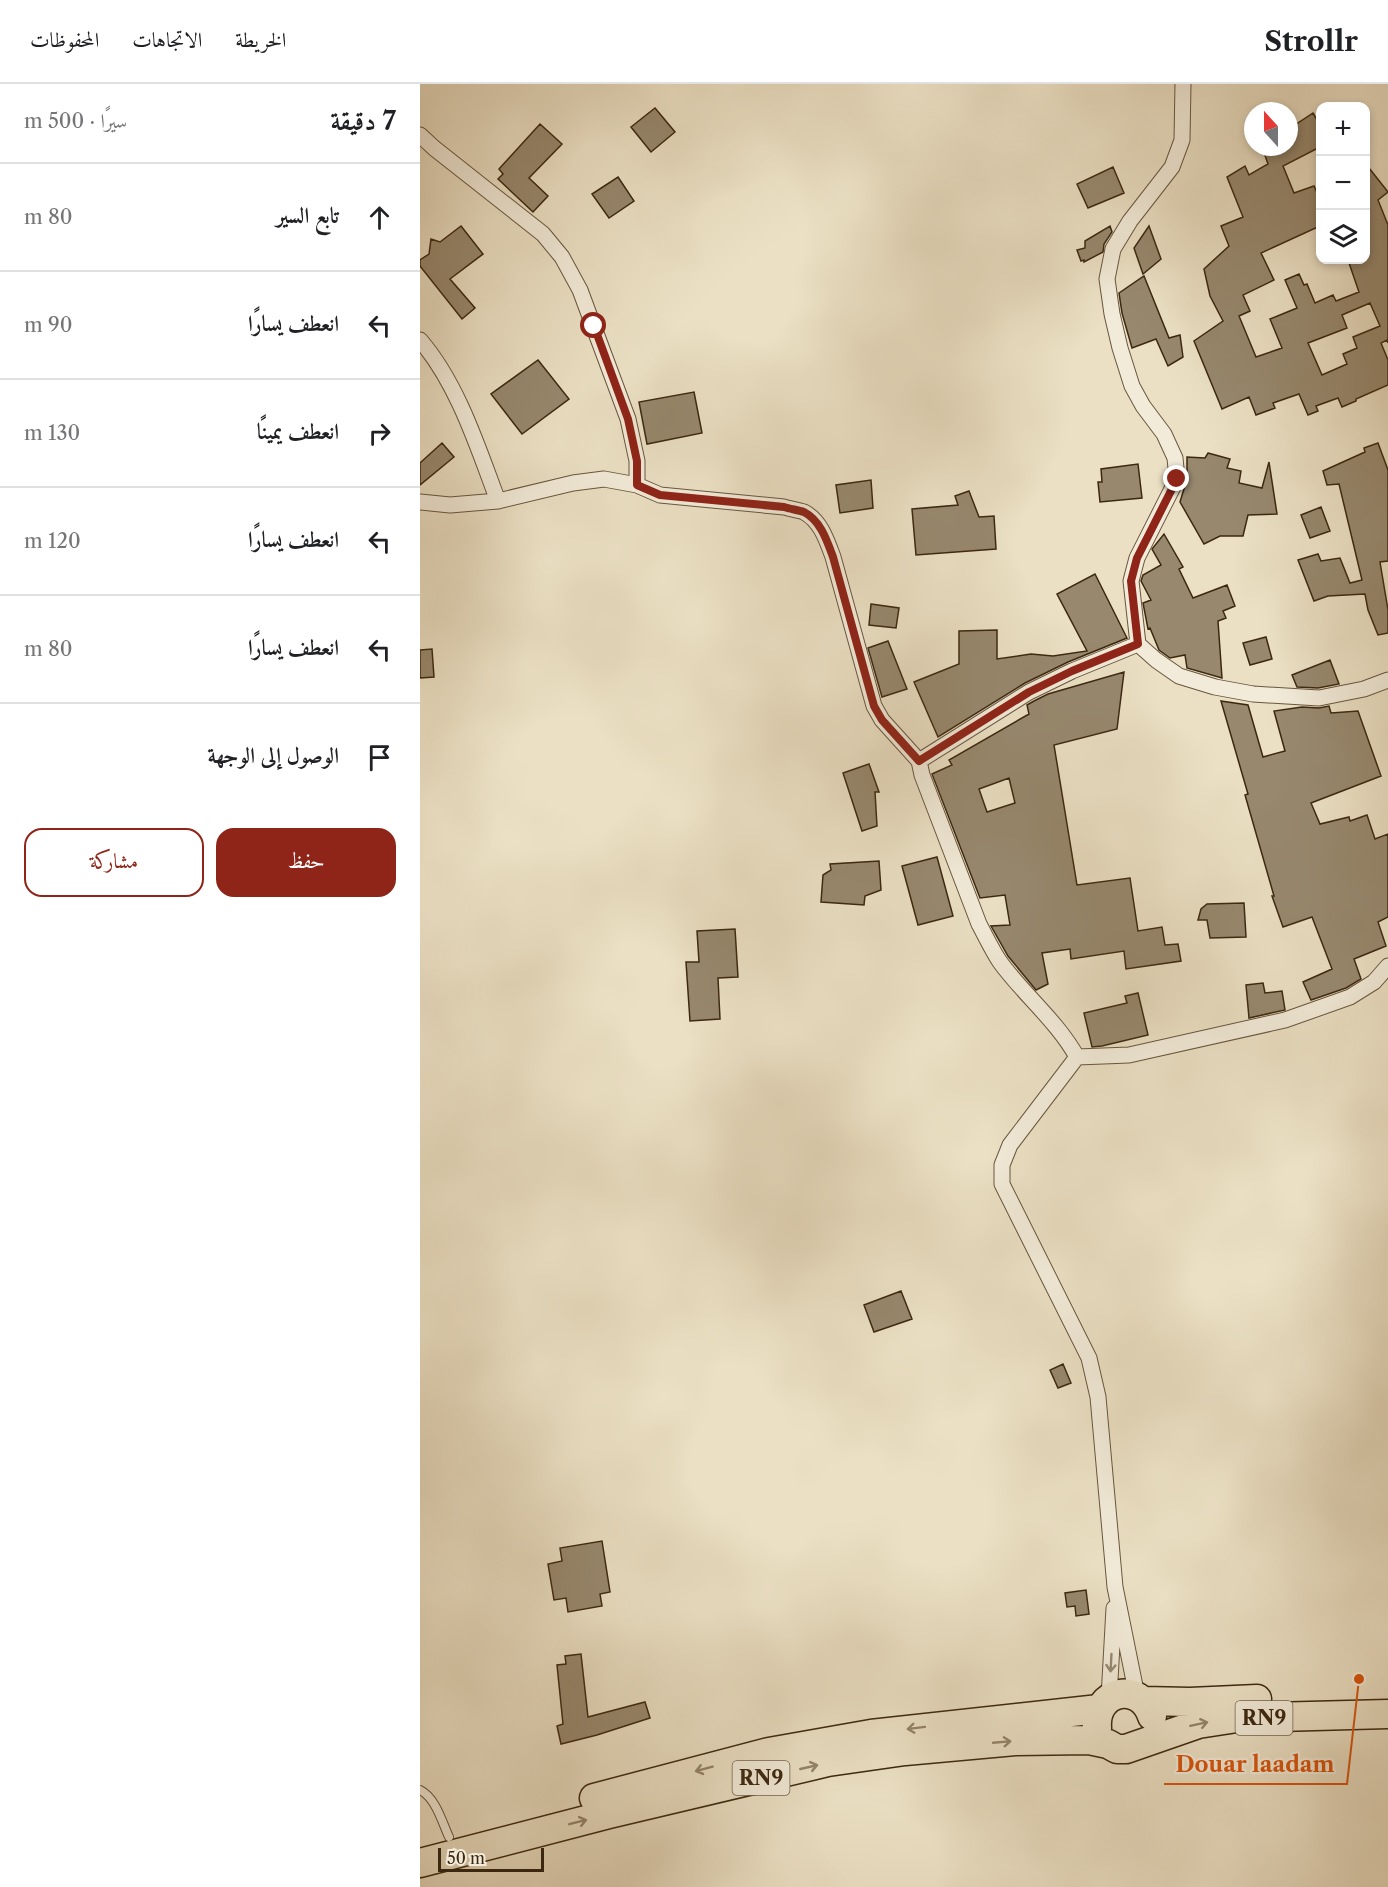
<!DOCTYPE html>
<html lang="ar">
<head>
<meta charset="utf-8">
<style>
  body { margin:0; font-family:"Libre Caslon Text",Amiri,serif; background:#f2f2f2; color:#202124; direction:rtl }
  .controls { position:absolute; right:18px; top:18px; display:grid; overflow:hidden; border-radius:12px; box-shadow:0 3px 9px #0003 }
  .controls button { width:54px; height:54px; display:grid; place-items:center; padding:0; border:0; border-bottom:2px solid #e0e0e0; background:#fff; color:#202124; font:30px sans-serif }
  .compass { position:absolute; left:824px; top:18px; width:54px; height:54px; border-radius:50%; background:#fff; box-shadow:0 3px 9px #0003; rotate:339deg }
  .scale { position:absolute; left:18px; bottom:15px; width:106px; box-sizing:border-box; padding-left:6px; border:3px solid #3c2811; border-top:0; font-size:16px; line-height:21px; white-space:nowrap; color:#3c2811; -webkit-text-stroke:4px #f2ebd9; paint-order:stroke }
  .stop { position:absolute; width:18px; height:18px; margin:-14px; border:4px solid #8f2418; border-radius:50%; background:#fff }
  .stop.end { background:#8f2418; border-color:#fff; box-shadow:0 2px 6px #0008 }
  .list { margin:0; padding:0; list-style:none }
  h2 { display:flex; justify-content:space-between; align-items:center; height:78px; margin:0; padding:0 24px; font-size:26px }
  h2 small { font-size:20px; font-weight:400; color:#757577 }
  .list li { display:grid; grid-template-columns:39px 1fr auto; gap:18px; align-items:center; box-sizing:border-box; height:108px; padding:0 24px; border-top:2px solid #e0e0e0 }
  .list b { display:block; font-size:22px; white-space:nowrap }
  .list em { font-size:20px; font-style:normal; color:#757577 }
  .actions { display:flex; gap:12px; padding:18px 24px }
  .actions a { flex:1; padding:14px 0; border:2px solid #8f2418; border-radius:18px; text-align:center; font-size:21px; color:#8f2418 }
  .actions .main { background:#8f2418; color:#fff }
  .icon { flex:none; width:33px; height:33px; fill:none; stroke:currentColor; stroke-width:2; stroke-linecap:round; stroke-linejoin:round }
  .map { position:relative; flex:none; width:968px; height:1803px; overflow:hidden; direction:ltr }
  header { display:flex; align-items:center; gap:36px; box-sizing:border-box; height:84px; padding:0 30px; background:#fff; border-bottom:2px solid #e0e0e0 }
  header strong { font-size:28px }
  nav { display:flex; gap:33px; margin-inline-start:auto; font-size:21px }
  main { display:flex }
  aside { flex:1; background:#fff }
  .map>svg:first-child { display:block }
  .building { fill:#97886e; stroke:#3c2811; stroke-width:1.5; fill-rule:evenodd }
  .lines { fill:none; stroke-linecap:round; stroke-linejoin:round }
  .lane-casing { stroke:#68563e; stroke-width:10 }
  .street-casing { stroke:#68563e; stroke-width:17 }
  .highway-casing { stroke:#3c2811; stroke-width:31 }
  .lane { stroke:#f2ebd9; stroke-width:8 }
  .street { stroke:#f2ebd9; stroke-width:15 }
  .highway { stroke:#ebe0c4; stroke-width:28 }
  .oneway { stroke:#978a75 }
  .oneway2 { stroke:#94846a }
  .route { stroke:#8f2418; stroke-width:8 }
  .labels { text-anchor:middle; stroke-width:4.5; stroke-linejoin:round; paint-order:stroke }
  .shield { fill:#f2ebd9; stroke:#73624d; stroke-width:1.5 }
  .shield-label { font-size:20px; font-weight:bold; fill:#3c2811 }
  .leader { fill:none; stroke:#d7540c; stroke-width:2 }
  .callout-dot { fill:#d7540c; stroke:#f2ebd9; stroke-width:2 }
  .callout-label { font-size:22px; text-anchor:middle; font-weight:bold; fill:#d7540c; stroke:#f2ebd9; stroke-width:4.5; stroke-linejoin:round; paint-order:stroke }
</style>
</head>
<body>
<header>
<strong>Strollr</strong>
<nav><a>الخريطة</a><a>الاتجاهات</a><a>المحفوظات</a></nav>
</header>
<main>
<div class="map">
<svg width="968" height="1803" viewBox="0 0 968 1803">
  <rect width="100%" height="100%" fill="#ebe0c4"/>
  <filter id="stains"><feTurbulence type="fractalNoise" baseFrequency=".00333" numOctaves="4"/><feColorMatrix values="0 0 0 0 .2 0 0 0 0 .09 0 0 0 0 .02 0 0 0 .5 -.17"/></filter>
  <radialGradient id="worn" r=".72"><stop offset=".6" stop-color="#630" stop-opacity="0"/><stop offset="1" stop-color="#630" stop-opacity=".3"/></radialGradient>
  <path class="building" d="M235 24 255 48 231 68 211 43Z
    M893 29 900 41V63L863 82 874 109 894 102 900 115V142L841 169 854 196 823 211 830 227 819 232 836 273 862 264 850 235 877 224 865 196 879 190 884 201 887 200 895 219 913 211 916 217 939 208 928 176H945V79L968 108 958 116 968 141V259L967 256 961 259 968 276V301L936 315V317L922 323 918 314 896 322 898 327 888 331 879 310 853 319 855 324 836 331 829 313 802 325 774 257 803 237 790 212 784 185 809 162 801 142 823 133 807 93 825 82 829 91 848 80 842 63H869V45ZM950 219 960 242 933 253 937 264 923 270 927 280 902 291 888 259 927 244 922 231Z
    M120 40 142 60 109 94 128 112 113 128 78 95 83 90 79 85Z
    M693 83 704 109 668 124 657 100Z
    M198 93 214 117 189 134 172 110Z
    M41 142 63 170 30 195 55 224 42 235 0 182V176L9 170 11 155 20 158Z
    M690 142 692 148 684 160 683 168 664 178V176L661 177 657 166 665 164V157Z
    M729 142 741 175 723 190 714 164Z
    M724 192 749 254 760 251 763 273 748 282 736 255 712 264 702 229 699 209Z
    M118 276 149 315 102 350 71 310Z
    M274 308 282 349 227 360 219 318Z
    M22 359 34 373 0 401V379Z
    M958 359 968 386V477L960 478 968 526V549L958 551 948 526 945 510 908 512 894 517 878 476 898 470 901 477 920 474 930 499 942 496 919 400 907 401 903 387 945 368 944 364Z
    M788 369 810 375 807 384 821 387 819 399 842 404 849 378 857 430 828 431 823 452H800L784 460 760 418 767 395V373L785 374Z
    M718 380 722 414 680 418 678 398H682L681 385Z
    M451 396 453 424 420 429 416 401Z
    M549 407 559 433 574 432 576 465 496 471 492 425 538 421 535 412Z
    M901 423 910 447 890 454 881 431Z
    M744 450 763 483 759 485 773 514 807 501 815 522 803 527 806 534 798 537 802 594 767 584 765 571 750 574 739 566 730 544 728 545 723 519 731 516 721 497 723 491 741 481 732 465Z
    M675 490 707 554 648 578 605 599 518 653 494 598 539 580V547L577 546V575L611 570 633 572 667 567 637 510Z
    M451 520 479 524 476 544 449 541Z
    M846 553 852 575 830 581 823 559Z
    M468 557 487 605 462 613 448 564Z
    M12 565 14 593 0 594V566Z
    M910 576 919 600 898 604 877 603 872 591Z
    M704 588 697 645 634 661 657 801 710 794 718 847 742 843 745 861 758 860 761 877 706 885 704 867 651 875 650 865 622 869 628 900 616 906 588 872 571 842 590 841 585 811 560 814 512 690 532 681 529 676 609 630 607 621 614 617 628 610ZM589 694 595 719 567 728 559 705Z
    M801 617 828 621 843 673 865 667 854 627 882 623 899 624 909 622 911 629 938 627 961 692 891 719 900 740 929 733 930 737 947 731 955 755 968 750V833L958 838 966 862 934 875 941 895 926 904 891 916 883 898 912 885 892 833 863 843 852 812H854L825 711 828 710Z
    M449 680 459 708H455L457 742 442 747 423 689Z
    M517 773 533 832 498 841 482 782Z
    M459 777 461 806 445 812 444 821 401 818 403 791 411 786 410 780Z
    M824 819 826 853 790 854 787 836H778L781 825 787 820Z
    M315 845 318 893 298 894 300 935 270 937 266 878H279L277 847Z
    M843 899 845 909 862 907 865 926 829 934 826 901Z
    M718 909 728 951 682 962 672 963 664 929 707 919 705 912Z
    M481 1207 492 1235 454 1248 444 1221Z
    M643 1280 651 1299 638 1304 630 1286Z
    M182 1457 190 1508 180 1510 182 1522 148 1528 146 1514 134 1516 128 1480 142 1477 140 1464Z
    M666 1506 669 1530 656 1532 655 1522 647 1523 645 1509Z
    M161 1570 168 1633 225 1618 230 1634 177 1651 141 1660 137 1642 143 1640 137 1581 146 1580 145 1572Z"/>
  <g class="lines">
    <defs>
      <path id="lane" d="M0 1706C16 1714 22 1738 29 1753"/>
      <path id="street" d="M0 51 14 64 123 150 142 173 160 206 208 335 217 377V401
        M0 256C38 300 58 364 78 417
        M0 418 30 421 78 417 153 399 184 395 217 401 240 411 364 423C370 425 378 426 384 428 401 437 407 457 413 473L454 622 462 636 499 677
        M718 560 736 576 759 592 795 603 833 610 899 614 944 605 968 596
        M657 973C637 937 604 911 580 878 572 866 566 853 559 840L502 691 499 677 609 608 652 587 718 560 711 497 717 474 757 395 755 374 744 350 723 322 712 302 700 264 692 230 687 195 693 165 710 137 752 83 762 56 763 0
        M717 1612 695 1503 678 1313 669 1274 582 1100V1081L590 1061 657 973 709 971 865 936 930 913 954 898 968 882
        M689 1614 694 1524"/>
      <path id="highway" d="M723 1617 770 1618 837 1615
        M677 1644C674 1606 720 1596 732 1632
        M174 1714 349 1668 451 1650 679 1625
        M0 1779 189 1730 408 1678 485 1667 595 1657 669 1656 688 1660 697 1665H706L778 1640 817 1634 968 1630"/>
    </defs>
    <use href="#lane" class="lane-casing"/>
    <use href="#street" class="street-casing"/>
    <use href="#highway" class="highway-casing"/>
    <use href="#lane" class="lane"/>
    <use href="#street" class="street"/>
    <use href="#highway" class="highway"/>
  </g>
  <defs><path id="oneway-shaft" d="M-6 0H5M1.5-3L5.5 0L1.5 3" fill="none" stroke-width="1.6" stroke-linecap="round" stroke-linejoin="round" transform="scale(1.5)"/></defs>
  <use class="oneway" href="#oneway-shaft" transform="translate(691 1579) rotate(93)"/>
  <g class="oneway2">
    <use href="#oneway-shaft" transform="translate(779 1640) rotate(-12)"/>
    <use href="#oneway-shaft" transform="translate(496 1644) rotate(173)"/>
    <use href="#oneway-shaft" transform="translate(582 1658) rotate(-5)"/>
    <use href="#oneway-shaft" transform="translate(389 1683) rotate(-13)"/>
    <use href="#oneway-shaft" transform="translate(284 1685) rotate(165)"/>
    <use href="#oneway-shaft" transform="translate(158 1738) rotate(-14)"/>
  </g>
  <g class="lines">
    <path class="route" d="M174 242 208 335 217 377V401L240 411 364 423C370 425 378 426 384 428 401 437 407 457 413 473L454 622 462 636 499 677 609 608 652 587 718 560 711 497 717 474 757 395"/>
  </g>
  <g class="labels">
    <g class="shield">
      <rect x="815.5" y="1617" width="57" height="34" rx="4.5"/>
      <rect x="312.5" y="1677" width="57" height="34" rx="4.5"/>
    </g>
    <g class="shield-label">
      <text x="844" y="1641">RN9</text>
      <text x="341" y="1701">RN9</text>
    </g>
  </g>
  <path class="leader" d="M939 1595L927 1700H744"/>
  <circle class="callout-dot" cx="939" cy="1595" r="6"/>
  <g class="callout-label">
    <text x="835" y="1688">Douar laadam</text>
  </g>
  <rect width="100%" height="100%" filter="url(#stains)"/>
  <rect width="100%" height="100%" fill="url(#worn)"/>
</svg>
<div class="controls">
<button>+</button>
<button>−</button>
<button><svg class="icon" aria-label="layers" viewBox="0 0 24 24"><path d="M12 4l9 5-9 5-9-5zM3 14l9 5 9-5"/></svg></button>
</div>
<svg class="compass" viewBox="-18 -18 36 36"><path d="M0-13l5 13h-10z" fill="#e53935"/><path d="M0 13l5-13h-10z" fill="#757577"/></svg>
<div class="scale">50 m</div>
<div class="stop" style="left:174px;top:242px"></div>
<div class="stop end" style="left:757px;top:395px"></div>
</div>
<aside>
<h2>7 دقيقة<small>سيرًا · 500 m</small></h2>
<ul class="list">
<li><svg class="icon" aria-label="ahead" viewBox="0 0 24 24"><path d="M12 20V5M6 11l6-6 6 6"/></svg><div><b>تابع السير</b></div><em>80 m</em></li>
<li><svg class="icon" aria-label="left" viewBox="0 0 24 24"><path d="M17 20v-9H6M10 6l-5 5 5 5"/></svg><div><b>انعطف يسارًا</b></div><em>90 m</em></li>
<li><svg class="icon" aria-label="right" viewBox="0 0 24 24"><path d="M7 20v-9h11M14 6l5 5-5 5"/></svg><div><b>انعطف يمينًا</b></div><em>130 m</em></li>
<li><svg class="icon" aria-label="left" viewBox="0 0 24 24"><path d="M17 20v-9H6M10 6l-5 5 5 5"/></svg><div><b>انعطف يسارًا</b></div><em>120 m</em></li>
<li><svg class="icon" aria-label="left" viewBox="0 0 24 24"><path d="M17 20v-9H6M10 6l-5 5 5 5"/></svg><div><b>انعطف يسارًا</b></div><em>80 m</em></li>
<li><svg class="icon" aria-label="arrive" viewBox="0 0 24 24"><path d="M6 21V4h12l-3 4 3 4H6"/></svg><div><b>الوصول إلى الوجهة</b></div></li>
</ul>
<div class="actions"><a class="main">حفظ</a><a>مشاركة</a></div>
</aside>
</main>
</body>
</html>
